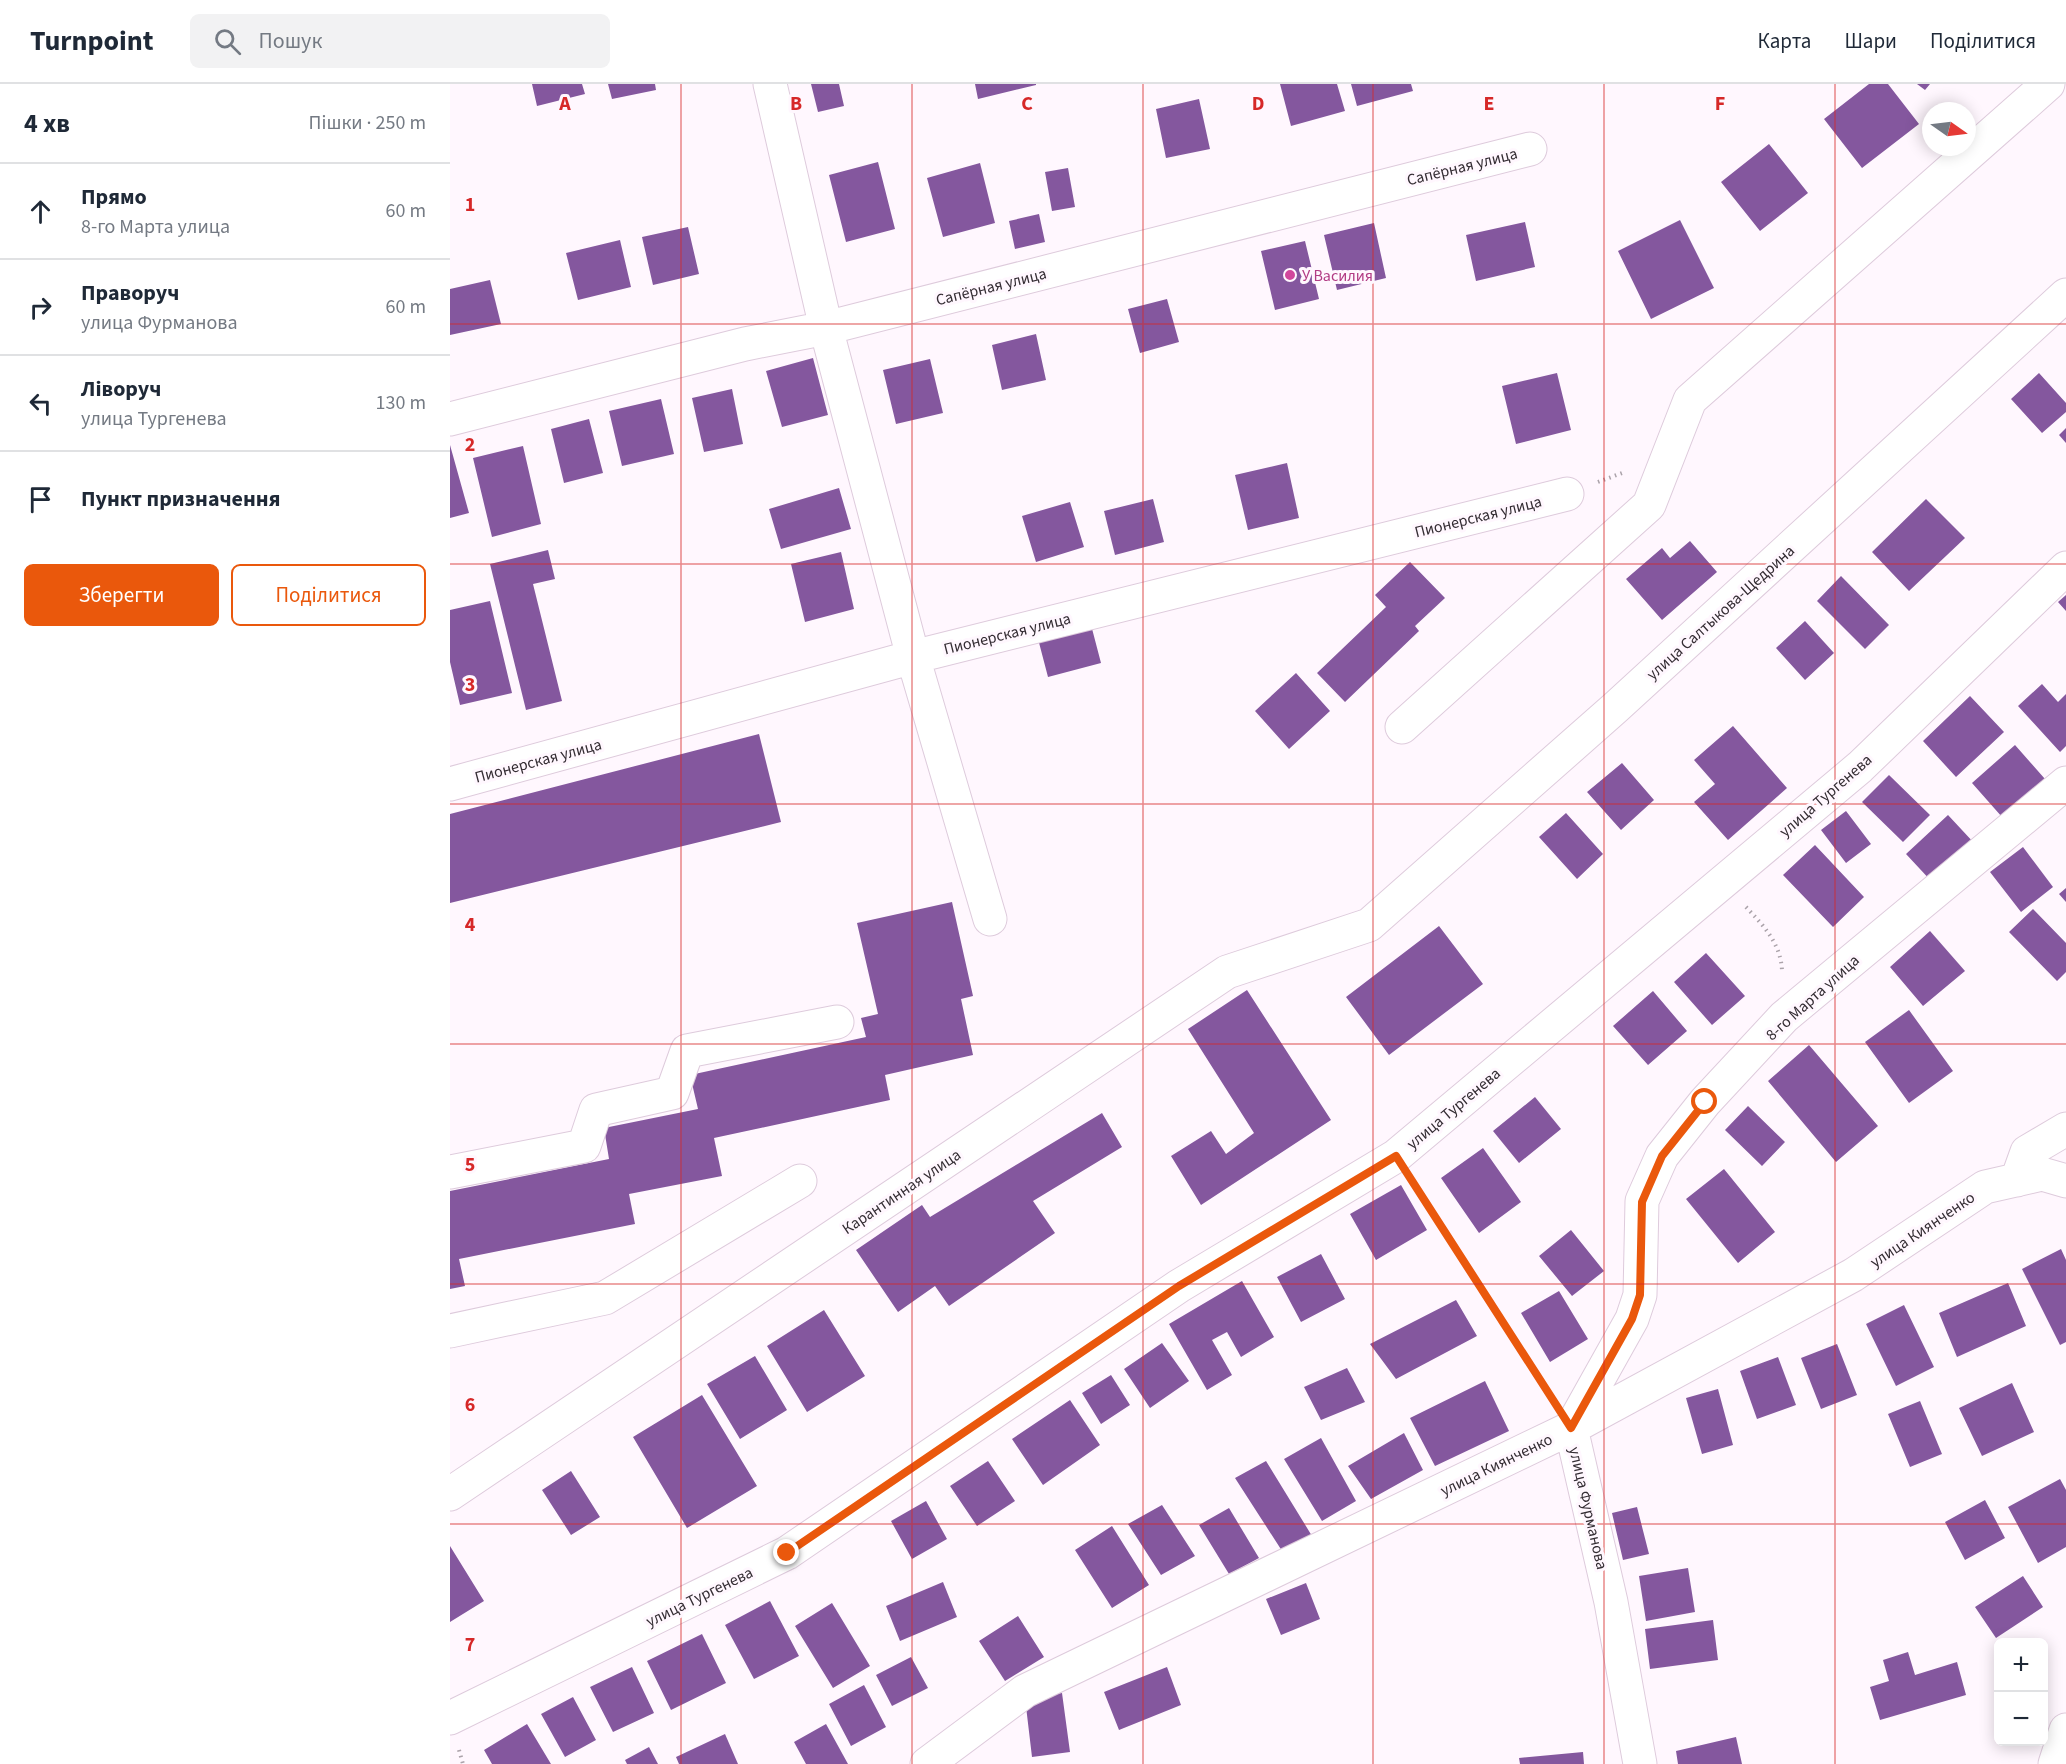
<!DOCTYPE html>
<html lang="uk">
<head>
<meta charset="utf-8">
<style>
  body { margin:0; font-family:"Source Sans 3",sans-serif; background:#f2f2f3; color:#1f2937 }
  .controls { position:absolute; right:18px; bottom:18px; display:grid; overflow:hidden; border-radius:9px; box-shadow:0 3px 15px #0003 }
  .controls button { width:54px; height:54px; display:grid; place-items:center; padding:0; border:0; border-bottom:2px solid #e0e1e3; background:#fff; color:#1f2937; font:30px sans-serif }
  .compass { position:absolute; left:1472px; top:18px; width:54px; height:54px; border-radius:50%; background:#fff; box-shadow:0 3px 15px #0003; rotate:104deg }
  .stop { position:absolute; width:18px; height:18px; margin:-14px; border:4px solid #ea580c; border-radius:50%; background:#fff }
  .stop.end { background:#ea580c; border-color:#fff; box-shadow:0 2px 6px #0008 }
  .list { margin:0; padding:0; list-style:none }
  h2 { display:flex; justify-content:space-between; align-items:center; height:78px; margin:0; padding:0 24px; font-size:26px }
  h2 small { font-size:20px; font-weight:400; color:#747a83 }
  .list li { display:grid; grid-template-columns:39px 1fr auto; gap:18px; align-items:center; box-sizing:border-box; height:96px; padding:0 24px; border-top:2px solid #e0e1e3 }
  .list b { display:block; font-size:22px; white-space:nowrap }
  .list p { margin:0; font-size:20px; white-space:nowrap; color:#747a83 }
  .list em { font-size:20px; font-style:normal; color:#747a83 }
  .actions { display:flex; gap:12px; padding:18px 24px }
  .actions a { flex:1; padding:14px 0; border:2px solid #ea580c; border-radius:9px; text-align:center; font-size:21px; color:#ea580c }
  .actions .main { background:#ea580c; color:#fff }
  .icon { flex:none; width:33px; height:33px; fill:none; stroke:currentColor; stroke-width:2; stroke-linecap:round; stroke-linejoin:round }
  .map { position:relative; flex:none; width:1616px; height:1680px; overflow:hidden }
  header { display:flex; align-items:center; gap:36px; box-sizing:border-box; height:84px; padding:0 30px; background:#fff; border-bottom:2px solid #e0e1e3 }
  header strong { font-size:28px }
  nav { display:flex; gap:33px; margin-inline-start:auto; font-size:21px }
  .search { width:420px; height:54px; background:#f2f2f3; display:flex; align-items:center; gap:15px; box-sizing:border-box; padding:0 21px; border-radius:9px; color:#747a83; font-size:22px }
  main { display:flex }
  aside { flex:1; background:#fff }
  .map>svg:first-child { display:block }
  .building { fill:#84579e }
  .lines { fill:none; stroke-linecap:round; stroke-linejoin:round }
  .minor-casing { stroke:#decbdc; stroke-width:35 }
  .major-casing { stroke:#decbdc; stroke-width:35 }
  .path { stroke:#aba3aa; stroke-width:4; stroke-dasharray:1.5 4.5; stroke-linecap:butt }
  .minor { stroke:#fff; stroke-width:33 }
  .major { stroke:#fff; stroke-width:33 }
  .route { stroke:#ea580c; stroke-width:8 }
  .grid { fill:none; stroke:#d62828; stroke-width:1.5; stroke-opacity:0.55 }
  .hotel-dot { fill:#d1479c; stroke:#fff7fe; stroke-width:2 }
  .labels { text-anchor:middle; stroke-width:6; stroke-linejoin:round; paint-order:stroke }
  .street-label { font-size:16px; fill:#342d33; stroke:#fff7fe }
  .hotel-label { font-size:16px; fill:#b23c85; stroke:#fff7fe; text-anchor:start }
  .grid-label { font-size:20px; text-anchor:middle; font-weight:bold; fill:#d62828; stroke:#fff7fe; stroke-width:6; stroke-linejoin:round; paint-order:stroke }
</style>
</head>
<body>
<header>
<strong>Turnpoint</strong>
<div class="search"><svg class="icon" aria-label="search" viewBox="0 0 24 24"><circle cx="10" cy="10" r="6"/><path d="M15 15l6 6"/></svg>Пошук</div>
<nav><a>Карта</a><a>Шари</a><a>Поділитися</a></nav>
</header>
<main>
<aside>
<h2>4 хв<small>Пішки · 250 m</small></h2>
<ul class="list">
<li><svg class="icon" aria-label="ahead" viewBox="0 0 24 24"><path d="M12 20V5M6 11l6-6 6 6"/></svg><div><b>Прямо</b><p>8-го Марта улица</p></div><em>60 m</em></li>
<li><svg class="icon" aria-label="right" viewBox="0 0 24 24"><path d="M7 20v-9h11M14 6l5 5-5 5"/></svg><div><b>Праворуч</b><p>улица Фурманова</p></div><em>60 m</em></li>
<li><svg class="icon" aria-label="left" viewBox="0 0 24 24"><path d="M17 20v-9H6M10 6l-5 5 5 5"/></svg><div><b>Ліворуч</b><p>улица Тургенева</p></div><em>130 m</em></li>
<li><svg class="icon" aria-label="arrive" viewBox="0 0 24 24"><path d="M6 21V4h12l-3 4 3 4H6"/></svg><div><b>Пункт призначення</b></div></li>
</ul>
<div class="actions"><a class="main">Зберегти</a><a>Поділитися</a></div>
</aside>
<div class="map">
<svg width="1616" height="1680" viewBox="0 0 1616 1680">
  <rect width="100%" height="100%" fill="#fff7fe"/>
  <path class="building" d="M82 0H132L135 10 87 22Z
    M158 0H205L206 6 162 15Z
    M361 0H389L394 22 368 28Z
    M525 0H586V1L528 15Z
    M830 0H887L895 27 841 42Z
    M901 0H961L963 7 907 22Z
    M1419 0H1438L1469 40 1412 84 1374 35Z
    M1467 0H1480L1475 6Z
    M749 15 760 65 716 74 706 25Z
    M1319 60 1358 109 1310 147 1271 98Z
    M428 78 445 145 396 158 379 91Z
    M530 79 545 139 493 153 477 94Z
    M618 84 625 123 602 127 595 88Z
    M589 130 595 158 565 165 559 137Z
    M1230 136 1264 204 1201 235 1168 167Z
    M1075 138 1085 183 1026 197 1016 151Z
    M924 139 936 194 887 206 874 151Z
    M238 143 249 190 203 201 192 153Z
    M170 156 181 203 128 216 116 169Z
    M855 157 869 215 825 226 811 167Z
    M40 196 51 240 0 251V205Z
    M717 215 729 258 690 269 678 225Z
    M586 250 596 296 552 306 542 261Z
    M363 274 378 331 332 343 316 287Z
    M480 275 493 329 446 340 433 286Z
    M1107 289 1121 346 1066 360 1052 302Z
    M1589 289 1616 319V328L1592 349 1561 315Z
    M282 305 293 360 254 368 242 314Z
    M211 315 224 370 172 382 159 327Z
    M139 335 153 389 114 399 101 345Z
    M1616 344V359L1609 351Z
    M0 361 19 429 0 434Z
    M73 362 91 440 42 453 23 374Z
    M837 379 849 434 798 446 785 391Z
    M389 404 401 445 331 465 319 425Z
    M703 415 714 458 665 471 654 427Z
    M1476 415 1515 454 1459 507 1422 468Z
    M620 418 634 463 586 478 572 432Z
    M1240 457 1267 488 1212 536 1176 495 1212 464 1220 474Z
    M98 466 105 495 83 500 112 617 76 626 40 480Z
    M391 468 404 525 355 538 341 480Z
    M960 478 995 514 965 542 969 547 895 618 867 589 936 523 925 511Z
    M1391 492 1439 541 1415 565 1367 517Z
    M1616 511V527L1608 518Z
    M40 517 62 609 10 621 0 578V526Z
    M640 537 651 579 598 593 587 551Z
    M1355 537 1384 569 1355 596 1326 564Z
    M846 589 880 627 839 665 805 627Z
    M1592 600 1608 618 1616 610V662L1610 668 1568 622Z
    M1520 612 1554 648 1506 693 1473 657Z
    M1283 642 1337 704 1278 756 1244 718 1265 700 1244 676Z
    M309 650 331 738 0 819V730Z
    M1565 661 1595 695 1552 733 1522 699Z
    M1172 679 1204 716 1171 746 1137 708Z
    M1439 691 1480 731 1453 758 1412 718Z
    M1396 727 1421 760 1396 779 1371 746Z
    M1116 729 1153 770 1127 795 1089 753Z
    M1498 731 1525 760 1483 799 1456 770Z
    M1365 761 1414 813 1383 843 1333 791Z
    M1573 763 1603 803 1571 828 1540 788Z
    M1616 804V818L1609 810Z
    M502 818 523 912 511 915 523 971 435 991 440 1016 264 1054 272 1092 179 1110 185 1140 9 1175 15 1202 0 1205V1107L159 1075 154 1044 248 1025 240 991 416 953 411 934 428 930 407 839Z
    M1583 825 1616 859V888L1607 897 1559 848Z
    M989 842 1033 900 939 971 896 913Z
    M1480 847 1515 887 1473 922 1440 883Z
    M1256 869 1295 912 1262 941 1224 898Z
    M797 906 881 1036 751 1121 721 1072 761 1047 776 1070 804 1049 738 945Z
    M1203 907 1237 947 1198 981 1163 942Z
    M1459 926 1503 987 1459 1019 1415 958Z
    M1359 961 1428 1042 1386 1078 1318 997Z
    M1085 1013 1111 1045 1069 1079 1043 1047Z
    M1298 1022 1335 1058 1312 1082 1275 1046Z
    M652 1029 672 1063 583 1117 605 1149 499 1222 485 1202 448 1228 406 1166 472 1121 480 1133Z
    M1033 1064 1071 1118 1029 1149 991 1094Z
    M1274 1085 1325 1148 1288 1179 1236 1115Z
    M951 1101 977 1146 926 1176 900 1130Z
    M1121 1146 1154 1187 1122 1212 1089 1172Z
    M1611 1165 1616 1176V1258L1610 1261 1572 1185Z
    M871 1170 895 1215 851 1238 827 1193Z
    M792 1197 824 1253 791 1273 777 1248 762 1256 782 1291 757 1306 719 1240Z
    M1558 1199 1576 1242 1507 1273 1489 1229Z
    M1109 1207 1138 1255 1100 1278 1071 1229Z
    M1006 1216 1027 1252 946 1295 920 1260Z
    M1454 1221 1484 1283 1446 1302 1416 1240Z
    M374 1226 415 1292 357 1328 317 1262Z
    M712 1259 739 1297 700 1324 674 1285Z
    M1387 1260 1407 1311 1371 1325 1351 1274Z
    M305 1272 337 1326 290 1355 257 1300Z
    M1328 1273 1346 1321 1307 1335 1290 1287Z
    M897 1284 915 1318 871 1336 854 1303Z
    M661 1291 680 1321 651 1340 632 1309Z
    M1035 1297 1059 1347 985 1382 960 1334Z
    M1562 1299 1584 1348 1532 1372 1509 1324Z
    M1268 1305 1283 1361 1252 1370 1236 1314Z
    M252 1311 307 1402 237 1444 183 1353Z
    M620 1316 650 1361 593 1401 562 1355Z
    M1470 1317 1492 1370 1460 1383 1438 1330Z
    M954 1349 973 1386 921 1415 898 1382Z
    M871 1354 906 1417 872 1437 834 1375Z
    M538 1377 565 1417 527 1442 500 1402Z
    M816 1377 862 1452 834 1470 785 1394Z
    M121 1387 150 1433 121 1451 92 1406Z
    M1610 1395 1616 1406V1463L1588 1479 1558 1423Z
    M1535 1416 1555 1454 1515 1476 1495 1438Z
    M476 1417 497 1455 462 1475 441 1437Z
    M712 1421 745 1472 711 1491 678 1440Z
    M1187 1423 1199 1470 1173 1476 1162 1429Z
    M779 1424 809 1474 779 1490 749 1441Z
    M662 1442 699 1501 662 1524 625 1466Z
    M0 1462 34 1517 0 1538Z
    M1238 1484 1245 1528 1196 1537 1189 1492Z
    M1573 1492 1593 1523 1546 1554 1525 1523Z
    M493 1498 507 1533 450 1557 436 1522Z
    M856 1499 870 1535 831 1551 816 1515Z
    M320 1517 349 1572 304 1595 275 1541Z
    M382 1519 420 1582 383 1604 345 1542Z
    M568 1532 594 1573 555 1597 529 1557Z
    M1263 1536 1268 1576 1200 1585 1195 1545Z
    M252 1550 276 1599 221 1626 197 1577Z
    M1458 1568 1465 1591 1507 1578 1516 1611 1430 1636 1420 1603 1439 1597 1433 1576Z
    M461 1573 478 1604 442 1622 426 1591Z
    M182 1583 204 1629 163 1648 140 1603Z
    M717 1583 731 1621 669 1646 654 1608Z
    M414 1601 436 1643 401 1662 379 1620Z
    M612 1609 620 1668 582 1673 575 1614Z
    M123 1613 146 1656 115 1673 91 1630Z
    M77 1640 101 1680H42L34 1666Z
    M376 1640 398 1680H356L344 1658Z
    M275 1650 288 1680H229L226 1673Z
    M1286 1653 1292 1680H1228L1226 1667Z
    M199 1663 208 1680H177L175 1676Z
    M1133 1668 1134 1680H1070L1069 1674Z"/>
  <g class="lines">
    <defs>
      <path id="minor" d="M320 0 376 244 463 573 540 835
        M0 335 295 260 376 244 1080 65
        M952 643 1199 421 1240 316 1598 0
        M0 700 463 573 1117 410
        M0 1088 134 1062 146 1026 222 1009 237 967 387 938
        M1567 1096 1577 1068 1616 1045
        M0 1247 155 1214 350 1097
        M1121 1344 1182 1235 1190 1211 1192 1117 1212 1072 1255 1018 1334 933 1616 699
        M1121 1344 1161 1518 1190 1680
        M0 1634 337 1469 729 1202 946 1072 1410 683 1616 484
        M477 1680 575 1607 1121 1344 1403 1191 1535 1103 1592 1090 1616 1097
        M1605 1680 1616 1646"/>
      <path id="major" d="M0 1410 777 888 919 841 1165 624 1616 211"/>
    </defs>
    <use href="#minor" class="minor-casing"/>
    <use href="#major" class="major-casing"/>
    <path class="path" d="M1148 398 1172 389
      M1296 823C1314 842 1331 860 1332 887
      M965 1102 1099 1311
      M9 1666 13 1680"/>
    <use href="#minor" class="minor"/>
    <use href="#major" class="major"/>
  </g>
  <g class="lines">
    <path class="route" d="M337 1469 729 1202 946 1072 1121 1344 1182 1235 1190 1211 1192 1118 1212 1072 1255 1018"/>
  </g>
  <path class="grid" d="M231 0V1680M462 0V1680M693 0V1680M923 0V1680M1154 0V1680M1385 0V1680M0 240H1616M0 480H1616M0 720H1616M0 960H1616M0 1200H1616M0 1440H1616"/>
  <circle class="hotel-dot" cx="840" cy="191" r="6"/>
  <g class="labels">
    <g class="street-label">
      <text transform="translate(1012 82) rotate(-14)" y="6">Сапёрная улица</text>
      <text transform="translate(541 202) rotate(-14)" y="6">Сапёрная улица</text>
      <text transform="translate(1028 432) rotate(-14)" y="6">Пионерская улица</text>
      <text transform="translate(1270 528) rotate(-42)" y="6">улица Салтыкова-Щедрина</text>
      <text transform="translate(557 549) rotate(-14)" y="6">Пионерская улица</text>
      <text transform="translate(88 676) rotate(-15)" y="6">Пионерская улица</text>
      <text transform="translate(1375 711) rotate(-41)" y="6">улица Тургенева</text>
      <text transform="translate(1362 913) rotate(-42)" y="6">8-го Марта улица</text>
      <text transform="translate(1003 1024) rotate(-40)" y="6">улица Тургенева</text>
      <text transform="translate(451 1107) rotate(-34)" y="6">Карантинная улица</text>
      <text transform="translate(1472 1145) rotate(-34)" y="6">улица Киянченко</text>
      <text transform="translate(1046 1380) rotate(-26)" y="6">улица Киянченко</text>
      <text transform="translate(1139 1424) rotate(77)" y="6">улица Фурманова</text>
      <text transform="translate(249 1512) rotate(-26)" y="6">улица Тургенева</text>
    </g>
    <g class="hotel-label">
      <text x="852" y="197">У Василия</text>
    </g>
  </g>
  <g class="grid-label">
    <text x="115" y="26">A</text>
    <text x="346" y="26">B</text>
    <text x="577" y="26">C</text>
    <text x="808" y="26">D</text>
    <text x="1039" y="26">E</text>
    <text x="1270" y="26">F</text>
    <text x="20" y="127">1</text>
    <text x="20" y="367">2</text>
    <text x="20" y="607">3</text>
    <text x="20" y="847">4</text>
    <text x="20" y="1087">5</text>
    <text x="20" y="1327">6</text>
    <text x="20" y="1567">7</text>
  </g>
</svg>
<div class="controls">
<button>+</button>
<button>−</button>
</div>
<svg class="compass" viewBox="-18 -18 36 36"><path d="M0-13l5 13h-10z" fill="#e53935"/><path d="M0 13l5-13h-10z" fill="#747a83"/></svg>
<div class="stop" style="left:1255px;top:1018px"></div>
<div class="stop end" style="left:337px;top:1469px"></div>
</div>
</main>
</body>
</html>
